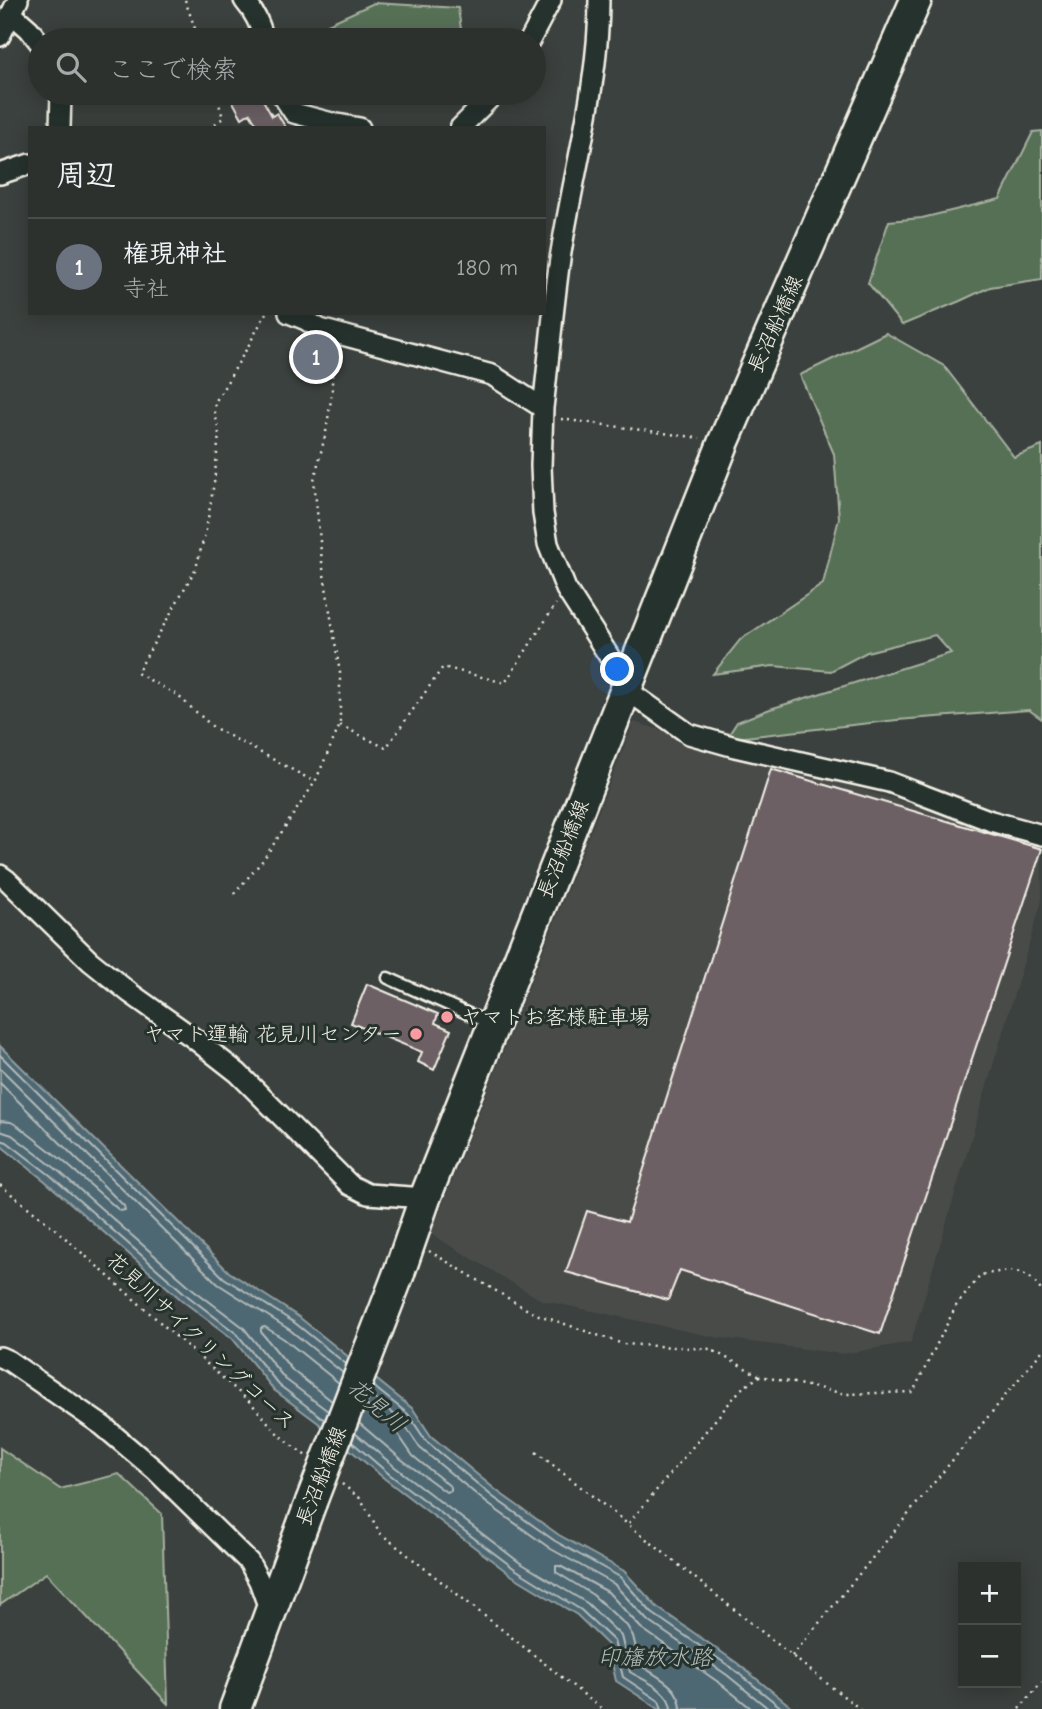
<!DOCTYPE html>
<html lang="ja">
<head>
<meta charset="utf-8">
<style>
  body { margin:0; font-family:"Comic Neue","Klee One",sans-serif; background:#343936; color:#f1f3f6 }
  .controls { position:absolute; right:21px; bottom:21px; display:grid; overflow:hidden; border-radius:0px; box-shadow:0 4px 18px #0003 }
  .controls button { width:63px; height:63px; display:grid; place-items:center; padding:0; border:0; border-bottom:2px solid #484c4a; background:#2c312e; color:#f1f3f6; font:35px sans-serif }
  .you { position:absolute; left:618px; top:670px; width:24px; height:24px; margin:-18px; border:5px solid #fff; border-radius:50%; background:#1a73e8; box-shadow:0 0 0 10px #1a73e833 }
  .badge { display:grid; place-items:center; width:46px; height:46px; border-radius:50%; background:#ff9aa2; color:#fff; font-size:23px; font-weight:700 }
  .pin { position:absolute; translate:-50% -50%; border:4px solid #fff; box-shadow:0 2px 7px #0006 }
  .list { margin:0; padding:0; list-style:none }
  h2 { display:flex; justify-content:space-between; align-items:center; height:91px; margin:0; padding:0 28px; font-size:30px }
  h2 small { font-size:23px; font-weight:400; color:#a6a9aa }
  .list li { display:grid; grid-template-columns:46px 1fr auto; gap:21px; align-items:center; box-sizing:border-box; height:98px; padding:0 28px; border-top:2px solid #484c4a }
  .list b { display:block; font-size:26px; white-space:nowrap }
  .list p { margin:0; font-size:23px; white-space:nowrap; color:#a6a9aa }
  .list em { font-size:23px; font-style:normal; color:#a6a9aa }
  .icon { flex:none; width:38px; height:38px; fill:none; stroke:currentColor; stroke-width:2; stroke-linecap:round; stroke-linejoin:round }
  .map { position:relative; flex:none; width:1042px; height:1709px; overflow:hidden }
  .search { position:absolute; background:#2c312e; box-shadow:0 4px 18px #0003; left:28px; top:28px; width:518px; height:77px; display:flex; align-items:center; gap:18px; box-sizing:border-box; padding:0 24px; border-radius:38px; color:#a6a9aa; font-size:26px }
  .panel { position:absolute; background:#2c312e; box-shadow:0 4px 18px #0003; left:28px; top:126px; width:518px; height:189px; border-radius:0px }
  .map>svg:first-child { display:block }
  .built { fill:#4a4b4a }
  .green { fill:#577056; stroke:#a6b09f; stroke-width:2 }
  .water { fill:#4e6772; stroke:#909ea1; stroke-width:2 }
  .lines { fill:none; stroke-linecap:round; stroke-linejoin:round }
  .shore { stroke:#b2bab9; stroke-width:2 }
  .building { fill:#6c6165; stroke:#f4f1e8; stroke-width:2 }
  .lane-casing { stroke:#f4f1e8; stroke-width:15 }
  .street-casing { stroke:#f4f1e8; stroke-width:24 }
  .primary-casing { stroke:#f4f1e8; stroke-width:35 }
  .path { stroke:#f4f1e8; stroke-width:2.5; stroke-dasharray:2 5; stroke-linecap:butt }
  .lane { stroke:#26332d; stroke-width:10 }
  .street { stroke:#26332d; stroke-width:19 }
  .primary { stroke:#26332d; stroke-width:30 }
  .primary-bridge-casing { stroke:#f4f1e8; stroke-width:35; stroke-linecap:butt }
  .primary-bridge { stroke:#26332d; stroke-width:30 }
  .poi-dot { fill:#ff9aa2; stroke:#26332d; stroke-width:2.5 }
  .labels { text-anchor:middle; stroke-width:6; stroke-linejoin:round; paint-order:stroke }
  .street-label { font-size:21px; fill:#f4f1e8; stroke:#26332d }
  .poi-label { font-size:21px; fill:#f4f1e8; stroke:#26332d; text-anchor:start }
  .water-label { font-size:23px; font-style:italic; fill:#b2bab9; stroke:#26332d }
</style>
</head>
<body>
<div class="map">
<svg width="1042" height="1709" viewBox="0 0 1042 1709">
  <rect width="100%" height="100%" fill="#3b413e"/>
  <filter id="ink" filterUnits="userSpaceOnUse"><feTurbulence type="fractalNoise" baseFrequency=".0143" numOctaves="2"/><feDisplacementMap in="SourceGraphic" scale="14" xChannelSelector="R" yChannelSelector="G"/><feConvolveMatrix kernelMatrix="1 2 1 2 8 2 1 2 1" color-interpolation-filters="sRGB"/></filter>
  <g filter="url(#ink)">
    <path class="built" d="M634 722 1042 843V900L911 1342 843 1354 714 1337 541 1300 431 1234Z"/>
    <path class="green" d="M374 3 458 8 461 29 446 40H312L308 33Z
      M1042 131V279L990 287 960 301 902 325 868 283 889 221 922 218 1000 199 1033 132Z
      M886 333 944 366 1014 457 1042 446V719L1029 710 897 720 726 739 737 722 770 709 951 653 935 635 867 652 831 671 773 666 713 674 740 640 823 584 839 518 834 454 800 375Z
      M0 1448 60 1489 119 1474 162 1514 168 1704 46 1573 0 1605Z"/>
    <path class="water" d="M0 1046 229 1272 299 1317 413 1409 431 1436 497 1491 559 1535 624 1571 657 1607 737 1663 794 1709H659L616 1681 608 1645 577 1615 511 1575 385 1479 317 1422 274 1390 233 1339 184 1302 45 1181 0 1145Z"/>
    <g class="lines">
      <path class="shore" d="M0 1055 224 1278 295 1323 346 1364
        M0 1068 218 1284 290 1330 343 1373
        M0 1083 124 1206 125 1210 120 1211 62 1160 18 1126 11 1122 0 1121
        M0 1131 12 1135 55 1168 194 1290 243 1327 285 1379 328 1411
        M0 1140 7 1142 50 1175 189 1297 237 1334 279 1385 325 1420
        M373 1386 408 1414 426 1441 493 1497 555 1541 620 1577 652 1613 732 1668 783 1709
        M370 1395 401 1420 420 1448 488 1504 551 1549 614 1584 647 1620 727 1675 769 1709
        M332 1401 293 1371 261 1332V1328L265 1327 284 1339 339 1383
        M359 1423 401 1459 446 1492 451 1491V1487L413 1456 393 1427 366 1405
        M355 1433 395 1467 519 1562 587 1603 621 1636 630 1672C645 1681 670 1690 671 1709
        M352 1442 389 1474 515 1569 581 1610 614 1641 623 1677 659 1701 662 1709
        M681 1709C680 1685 657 1677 640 1665L633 1636 627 1626 593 1595 556 1572V1566H560L608 1592 641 1628 721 1684 752 1709"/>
    </g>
    <path class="building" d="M228 93H259L272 116 277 113 286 128H252L257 125 250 113 242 118Z
      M771 769 1042 849 880 1334 680 1270 668 1300 566 1272 587 1211 627 1222Z
      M367 984 438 1014 435 1023 451 1030 434 1070 418 1062 422 1052 351 1023Z"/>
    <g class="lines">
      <defs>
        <path id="lane" d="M388 978 489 1023"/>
        <path id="street" d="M244 0C255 13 260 24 264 40
          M12 14 29 29 40 43
          M0 36 18 0
          M530 40 551 0
          M281 93 294 113 332 123 360 128
          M60 128 61 93
          M460 128 495 93
          M0 174 30 164
          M289 313 306 320 320 329 492 375 543 408 541 466 543 513 548 544 566 589 616 667 627 690 689 734 735 747 889 782 991 821 1042 835
          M543 408C549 358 553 308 560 259 573 173 599 87 599 0
          M0 875 7 880 90 961 130 993 192 1037 238 1073 350 1185 368 1194 425 1198
          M0 1357 9 1361 103 1426 155 1470 249 1562 259 1581 271 1614"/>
        <path id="primary" d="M399 1273 425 1198 724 441 916 0
          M235 1709 311 1502"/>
      </defs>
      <use href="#lane" class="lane-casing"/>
      <use href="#street" class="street-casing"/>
      <use href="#primary" class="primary-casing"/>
      <path class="path" d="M185 0 199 40
        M209 128 223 118 216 93
        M266 313 246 350 217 399 214 407 219 434 214 483 206 530 196 568 137 673 177 695 213 727 315 782
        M303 338 304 353 307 356 314 357
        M561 419 700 438
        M340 725 386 748 443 667 505 683 556 604
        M234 894 263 860 315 782 340 725V673L322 562 314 480 326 432 332 393V349
        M0 1185 54 1228 206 1363 251 1403 279 1435 306 1456
        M429 1251 533 1313 623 1344 710 1349 760 1376
        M536 1452C645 1536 751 1625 860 1709
        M342 1484 361 1499 380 1533 602 1709
        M629 1523 741 1389 760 1376 846 1394 913 1392 956 1306 981 1275C1007 1270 1026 1266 1042 1292
        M792 1656 1042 1351
        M1019 1709 1042 1682"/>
      <use href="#lane" class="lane"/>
      <use href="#street" class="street"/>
      <use href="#primary" class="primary"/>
      <defs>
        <path id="primary-bridge" d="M311 1502 399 1273"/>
      </defs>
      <use href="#primary-bridge" class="primary-bridge-casing"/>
      <use href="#primary-bridge" class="primary-bridge"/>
    </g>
  </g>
  <g class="poi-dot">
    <circle cx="447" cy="1017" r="7"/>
    <circle cx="416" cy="1034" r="7"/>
  </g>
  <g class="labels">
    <g class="street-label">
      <text transform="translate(775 324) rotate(-66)" y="7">長沼船橋線</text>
      <text transform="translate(563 849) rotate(-68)" y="7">長沼船橋線</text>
      <text transform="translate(201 1341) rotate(43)" y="7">花見川サイクリングコース</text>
      <text transform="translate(321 1476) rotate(-69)" y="7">長沼船橋線</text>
    </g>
    <g class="poi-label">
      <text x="461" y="1024">ヤマトお客様駐車場</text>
      <text x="402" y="1041" text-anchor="end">ヤマト運輸 花見川センター</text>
    </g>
    <g class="water-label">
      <text transform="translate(377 1405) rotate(41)" y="8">花見川</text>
      <text x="655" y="1665">印旛放水路</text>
    </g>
  </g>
</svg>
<div class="controls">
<button>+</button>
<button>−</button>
</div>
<div class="you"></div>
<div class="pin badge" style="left:316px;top:357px;background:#6b7280">1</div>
<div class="search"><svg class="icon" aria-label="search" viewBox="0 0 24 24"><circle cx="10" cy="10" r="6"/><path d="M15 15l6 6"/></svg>ここで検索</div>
<section class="panel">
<h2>周辺<small></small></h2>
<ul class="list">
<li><span class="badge" style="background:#6b7280">1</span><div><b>権現神社</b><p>寺社</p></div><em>180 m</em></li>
</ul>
</section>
</div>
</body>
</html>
